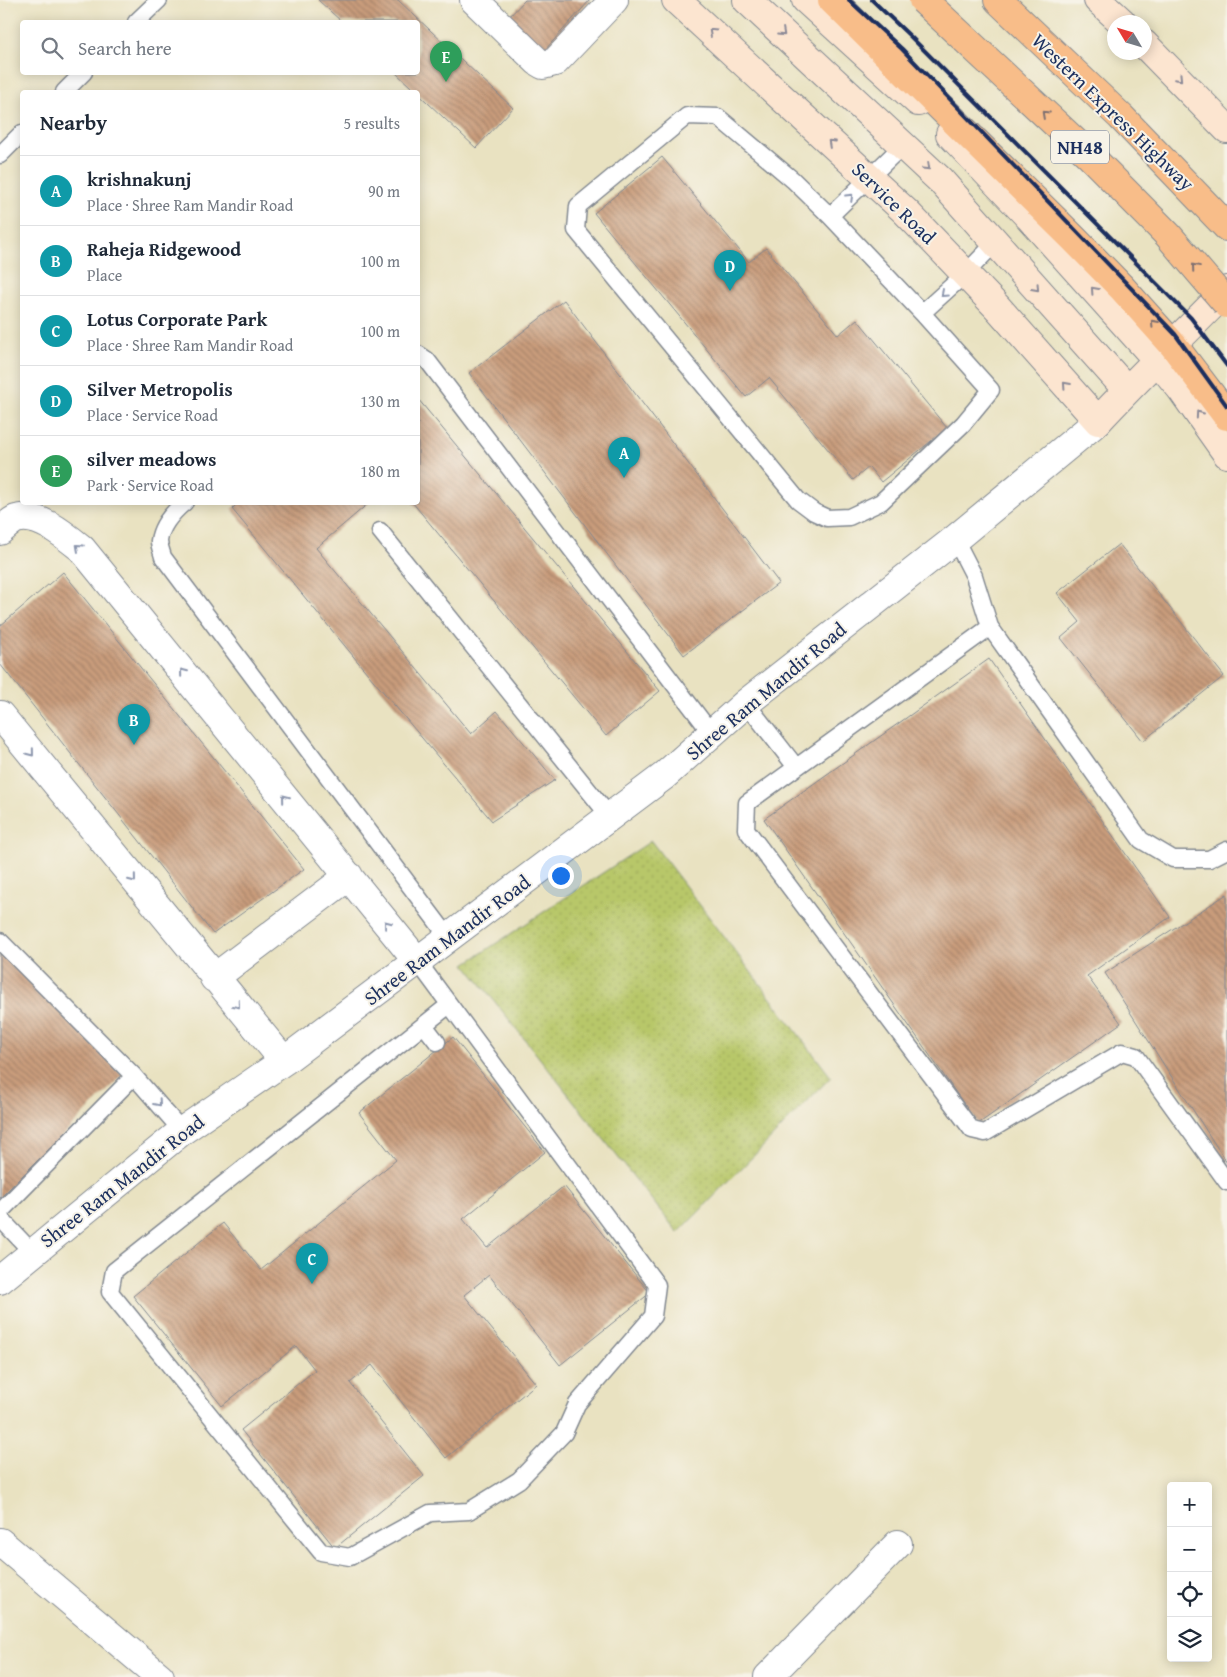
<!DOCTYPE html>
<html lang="en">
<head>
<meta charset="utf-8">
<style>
  body { margin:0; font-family:"Gentium Book Plus",serif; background:#f2f2f3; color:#1f2937 }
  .controls { position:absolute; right:15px; bottom:15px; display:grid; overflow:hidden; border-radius:5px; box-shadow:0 2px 12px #0003 }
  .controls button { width:45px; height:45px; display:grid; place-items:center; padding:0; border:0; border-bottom:1px solid #e0e1e3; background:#fff; color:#1f2937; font:25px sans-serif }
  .compass { position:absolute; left:1107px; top:15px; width:45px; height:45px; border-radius:50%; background:#fff; box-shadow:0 2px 12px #0003; rotate:308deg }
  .you { position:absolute; left:560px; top:875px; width:18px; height:18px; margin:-12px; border:4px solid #fff; border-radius:50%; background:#1a73e8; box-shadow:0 0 0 8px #1a73e833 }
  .badge { display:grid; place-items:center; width:32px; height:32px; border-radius:50%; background:#d93025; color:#fff; font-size:16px; font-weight:700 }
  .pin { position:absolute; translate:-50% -41px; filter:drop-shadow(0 1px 2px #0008) }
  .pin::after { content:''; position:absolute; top:26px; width:18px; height:15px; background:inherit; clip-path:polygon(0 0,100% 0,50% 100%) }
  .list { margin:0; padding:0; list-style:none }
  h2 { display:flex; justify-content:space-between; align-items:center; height:65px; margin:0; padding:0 20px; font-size:21px }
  h2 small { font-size:16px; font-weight:400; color:#747a83 }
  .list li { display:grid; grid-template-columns:32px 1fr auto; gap:15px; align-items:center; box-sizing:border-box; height:70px; padding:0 20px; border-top:1px solid #e0e1e3 }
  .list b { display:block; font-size:19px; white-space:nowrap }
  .list p { margin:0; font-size:16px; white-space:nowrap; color:#747a83 }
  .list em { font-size:16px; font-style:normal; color:#747a83 }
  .icon { flex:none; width:28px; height:28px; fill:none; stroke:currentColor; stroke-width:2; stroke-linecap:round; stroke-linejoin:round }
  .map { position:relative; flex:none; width:1227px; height:1677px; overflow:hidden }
  .search { position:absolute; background:#fff; box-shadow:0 2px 12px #0003; left:20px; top:20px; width:400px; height:55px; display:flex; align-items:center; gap:12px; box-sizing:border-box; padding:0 18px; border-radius:5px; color:#747a83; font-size:19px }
  .panel { position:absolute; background:#fff; box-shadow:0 2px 12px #0003; left:20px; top:90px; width:400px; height:415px; border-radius:5px }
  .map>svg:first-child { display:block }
  .grass { fill:url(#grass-dots); stroke:#6a7b64 }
  .building { fill:url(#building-back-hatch) }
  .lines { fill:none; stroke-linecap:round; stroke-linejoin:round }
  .service-casing { stroke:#828890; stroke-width:19 }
  .minor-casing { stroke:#828890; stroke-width:30 }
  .secondary-casing { stroke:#828890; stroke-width:30 }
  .trunk-casing { stroke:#828890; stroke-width:30 }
  .service { stroke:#fff; stroke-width:16 }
  .minor { stroke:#fff; stroke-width:28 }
  .secondary { stroke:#fce5d0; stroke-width:28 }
  .trunk { stroke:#f8bd89; stroke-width:28 }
  .rail { stroke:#1b2f5e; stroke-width:4 }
  .trunk-bridge-casing { stroke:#828890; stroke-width:30; stroke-linecap:butt }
  .trunk-bridge { stroke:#f8bd89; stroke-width:28 }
  .oneway { stroke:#8c8a97 }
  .oneway2 { stroke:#7e6f71 }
  .oneway3 { stroke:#8d97ae }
  .labels { text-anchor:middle; stroke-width:4; stroke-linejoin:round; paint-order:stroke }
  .shield { fill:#f7f3e8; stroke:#5d6a87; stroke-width:1 }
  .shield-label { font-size:19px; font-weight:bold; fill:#1b2f5e }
  .street-label { font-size:20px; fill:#1b2f5e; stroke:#f7f3e8 }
</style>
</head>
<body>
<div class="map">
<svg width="1227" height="1677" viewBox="0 0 1227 1677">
  <defs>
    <pattern id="grass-dots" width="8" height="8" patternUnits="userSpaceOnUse" patternTransform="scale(1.25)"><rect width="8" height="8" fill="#b8c769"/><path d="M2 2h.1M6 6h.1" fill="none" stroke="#9eab5d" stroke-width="1.8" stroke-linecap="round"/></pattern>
    <pattern id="building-back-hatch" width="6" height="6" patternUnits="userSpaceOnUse" patternTransform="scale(1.25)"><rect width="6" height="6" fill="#c99c7b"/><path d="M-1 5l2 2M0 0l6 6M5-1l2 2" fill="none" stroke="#a28068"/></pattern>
  </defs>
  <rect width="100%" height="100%" fill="#f7f3e8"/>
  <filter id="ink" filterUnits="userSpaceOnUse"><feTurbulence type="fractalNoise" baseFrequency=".02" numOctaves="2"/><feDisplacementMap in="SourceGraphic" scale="10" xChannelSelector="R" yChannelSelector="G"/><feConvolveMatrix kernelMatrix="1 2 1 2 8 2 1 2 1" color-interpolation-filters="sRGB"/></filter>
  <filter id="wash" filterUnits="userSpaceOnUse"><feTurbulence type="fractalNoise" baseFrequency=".0096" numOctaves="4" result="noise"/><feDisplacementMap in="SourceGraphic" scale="20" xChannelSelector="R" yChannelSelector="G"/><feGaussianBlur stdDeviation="1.12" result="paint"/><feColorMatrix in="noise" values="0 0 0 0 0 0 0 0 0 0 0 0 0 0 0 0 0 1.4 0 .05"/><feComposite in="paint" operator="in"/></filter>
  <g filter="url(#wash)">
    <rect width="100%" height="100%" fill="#e9e2c1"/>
    <path class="grass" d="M651 841 831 1077 678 1233 465 964Z"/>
    <g id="blocks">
      <path class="building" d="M318 0H398L513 108 476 148 395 72H418V22H342Z
        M525 0H590L544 51 508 18Z
        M662 157 749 262 766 248 838 335 857 319 947 428 881 482 869 467 853 480 769 378 746 397 594 213Z
        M564 300 779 583 684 655 469 373Z
        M418 399 660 691 606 736 412 502H418Z
        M239 502H370L316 548 471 734 497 711 555 780 492 821 363 668 232 509Z
        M1119 544 1224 676 1143 741 1061 638 1080 622 1057 593Z
        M63 572 304 869 213 934 0 664V626Z
        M989 659 1170 917 1087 976 1121 1023 978 1124 764 819Z
        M1227 894V1163L1105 973Z
        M0 951 123 1075 0 1198Z
        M453 1037 545 1152 463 1219 487 1248 564 1186 650 1293 560 1365 489 1275 464 1295 536 1384 446 1458 372 1365 350 1383 424 1476 335 1548 241 1430 315 1370 296 1346 222 1406 133 1296 223 1223 261 1270 396 1160 359 1113Z"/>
    </g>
  </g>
  <g filter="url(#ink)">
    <use href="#blocks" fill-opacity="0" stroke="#828890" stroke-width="1"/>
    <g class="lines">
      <defs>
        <path id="service" d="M136 22 159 0
          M64 92 84 72
          M687 116 718 117 793 180 830 216 922 313 991 390 963 424 881 502 849 517 827 518 814 512 798 500 576 230 578 206Z
          M0 155 22 133
          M830 216 903 145
          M922 313 965 274 996 242
          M418 354 427 360 712 734
          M185 502C173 512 161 525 159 541 159 546 162 552 163 557L449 938
          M380 531 610 817
          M955 539 974 576 990 627 1141 840 1173 859H1209L1227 850
          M990 627 747 803 746 829 972 1130 985 1133 1122 1052 1136 1056 1227 1182
          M746 703 796 767
          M0 941 134 1076 0 1212
          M418 962 657 1285 653 1316 577 1404 564 1433 519 1480 469 1511 430 1513 350 1557 321 1552 110 1292 114 1271 449 1005
          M424 1025 437 1042
          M134 1076 182 1131
          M0 1218 32 1252"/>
        <path id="minor" d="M474 0 538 62 543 65 555 62 614 0
          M0 531C4 528 11 521 16 519 38 512 66 536 82 549L418 962
          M0 715 284 1061
          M214 978 349 876
          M0 1280 182 1131 284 1061 664 776 746 703 955 539 1098 421
          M0 1542 160 1677
          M768 1677 898 1544"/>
        <path id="secondary" d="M676 0 906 212 998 308 1098 421C1140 376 1184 334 1227 290
          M747 0 940 180 1127 390
          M806 0 918 102
          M1098 0 1122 22
          M1144 44 1227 129
          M950 134 1029 217 1158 361 1181 389 1227 454"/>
        <path id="trunk" d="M832 0 1073 238 1122 288 1174 346 1227 416
          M998 0 1121 117 1227 227"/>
      </defs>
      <use href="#service" class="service-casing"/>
      <use href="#minor" class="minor-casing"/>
      <use href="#secondary" class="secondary-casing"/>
      <use href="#trunk" class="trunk-casing"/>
      <use href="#service" class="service"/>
      <use href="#minor" class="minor"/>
      <use href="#secondary" class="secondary"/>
      <use href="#trunk" class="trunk"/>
      <path class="rail" d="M849 0 902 49 1175 334 1227 406
        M872 0 911 37 1191 318 1227 366"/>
      <defs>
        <path id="trunk-bridge" d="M923 0 1088 154 1168 235 1227 304"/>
      </defs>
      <use href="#trunk-bridge" class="trunk-bridge-casing"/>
      <use href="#trunk-bridge" class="trunk-bridge"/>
    </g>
    <defs><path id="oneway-chevron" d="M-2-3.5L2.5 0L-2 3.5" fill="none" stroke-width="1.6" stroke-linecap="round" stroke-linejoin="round" transform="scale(1.25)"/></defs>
    <g class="oneway">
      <use href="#oneway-chevron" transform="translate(712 32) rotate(-137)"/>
      <use href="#oneway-chevron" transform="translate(782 33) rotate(43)"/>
      <use href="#oneway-chevron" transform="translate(1179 78) rotate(46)"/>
      <use href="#oneway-chevron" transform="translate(831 143) rotate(-137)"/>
      <use href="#oneway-chevron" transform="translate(927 167) rotate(43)"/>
      <use href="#oneway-chevron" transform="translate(1036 288) rotate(48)"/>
      <use href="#oneway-chevron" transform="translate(1094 290) rotate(-132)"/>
      <use href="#oneway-chevron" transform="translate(1066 385) rotate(-132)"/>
      <use href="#oneway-chevron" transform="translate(1199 414) rotate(-125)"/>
    </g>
    <g class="oneway2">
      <use href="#oneway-chevron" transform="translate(1045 114) rotate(-137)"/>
      <use href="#oneway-chevron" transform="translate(1195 267) rotate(-130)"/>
      <use href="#oneway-chevron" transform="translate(1154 323) rotate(-132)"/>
    </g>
    <g class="oneway3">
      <use href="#oneway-chevron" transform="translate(850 197) rotate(-44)"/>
      <use href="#oneway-chevron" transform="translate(944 294) rotate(138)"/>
      <use href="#oneway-chevron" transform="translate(79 547) rotate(-138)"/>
      <use href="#oneway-chevron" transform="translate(183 672) rotate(-129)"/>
      <use href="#oneway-chevron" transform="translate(31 753) rotate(51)"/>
      <use href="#oneway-chevron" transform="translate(285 798) rotate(-129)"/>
      <use href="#oneway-chevron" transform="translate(133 879) rotate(51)"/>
      <use href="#oneway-chevron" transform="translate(387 924) rotate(-129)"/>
      <use href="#oneway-chevron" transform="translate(237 1005) rotate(50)"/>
      <use href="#oneway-chevron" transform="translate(158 1103) rotate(49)"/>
    </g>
  </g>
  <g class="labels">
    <rect class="shield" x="1051" y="130.5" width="58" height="33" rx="4"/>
    <g class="shield-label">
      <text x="1080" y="154">NH48</text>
    </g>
    <g class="street-label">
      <text transform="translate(1113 112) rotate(44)" y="7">Western Express Highway</text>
      <text transform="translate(894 203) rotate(44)" y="7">Service Road</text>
      <text transform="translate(766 691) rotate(-40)" y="7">Shree Ram Mandir Road</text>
      <text transform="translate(447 940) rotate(-37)" y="7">Shree Ram Mandir Road</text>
      <text transform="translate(122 1181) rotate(-38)" y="7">Shree Ram Mandir Road</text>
    </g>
  </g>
</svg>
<div class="controls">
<button>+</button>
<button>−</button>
<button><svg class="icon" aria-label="locate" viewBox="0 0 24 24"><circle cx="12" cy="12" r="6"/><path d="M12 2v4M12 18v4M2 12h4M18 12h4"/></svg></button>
<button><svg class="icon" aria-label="layers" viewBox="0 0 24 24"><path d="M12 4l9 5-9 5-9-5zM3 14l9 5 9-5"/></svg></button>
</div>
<svg class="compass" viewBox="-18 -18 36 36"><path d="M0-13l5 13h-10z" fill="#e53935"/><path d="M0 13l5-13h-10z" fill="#747a83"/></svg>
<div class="you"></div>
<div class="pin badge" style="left:624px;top:478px;background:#0f9aa8">A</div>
<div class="pin badge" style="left:134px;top:745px;background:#0f9aa8">B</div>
<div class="pin badge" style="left:312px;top:1284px;background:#0f9aa8">C</div>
<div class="pin badge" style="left:730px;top:291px;background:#0f9aa8">D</div>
<div class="pin badge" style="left:446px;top:82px;background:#2e9e5b">E</div>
<div class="search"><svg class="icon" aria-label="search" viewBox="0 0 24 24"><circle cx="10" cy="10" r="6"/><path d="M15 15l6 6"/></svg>Search here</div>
<section class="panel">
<h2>Nearby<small>5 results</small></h2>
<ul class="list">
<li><span class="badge" style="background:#0f9aa8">A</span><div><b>krishnakunj</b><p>Place · Shree Ram Mandir Road</p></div><em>90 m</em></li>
<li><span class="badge" style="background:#0f9aa8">B</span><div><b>Raheja Ridgewood</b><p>Place</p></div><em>100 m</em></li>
<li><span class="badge" style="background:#0f9aa8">C</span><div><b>Lotus Corporate Park</b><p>Place · Shree Ram Mandir Road</p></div><em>100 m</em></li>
<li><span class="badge" style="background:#0f9aa8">D</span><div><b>Silver Metropolis</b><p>Place · Service Road</p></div><em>130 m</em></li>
<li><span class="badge" style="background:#2e9e5b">E</span><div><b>silver meadows</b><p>Park · Service Road</p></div><em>180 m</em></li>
</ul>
</section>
</div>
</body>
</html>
